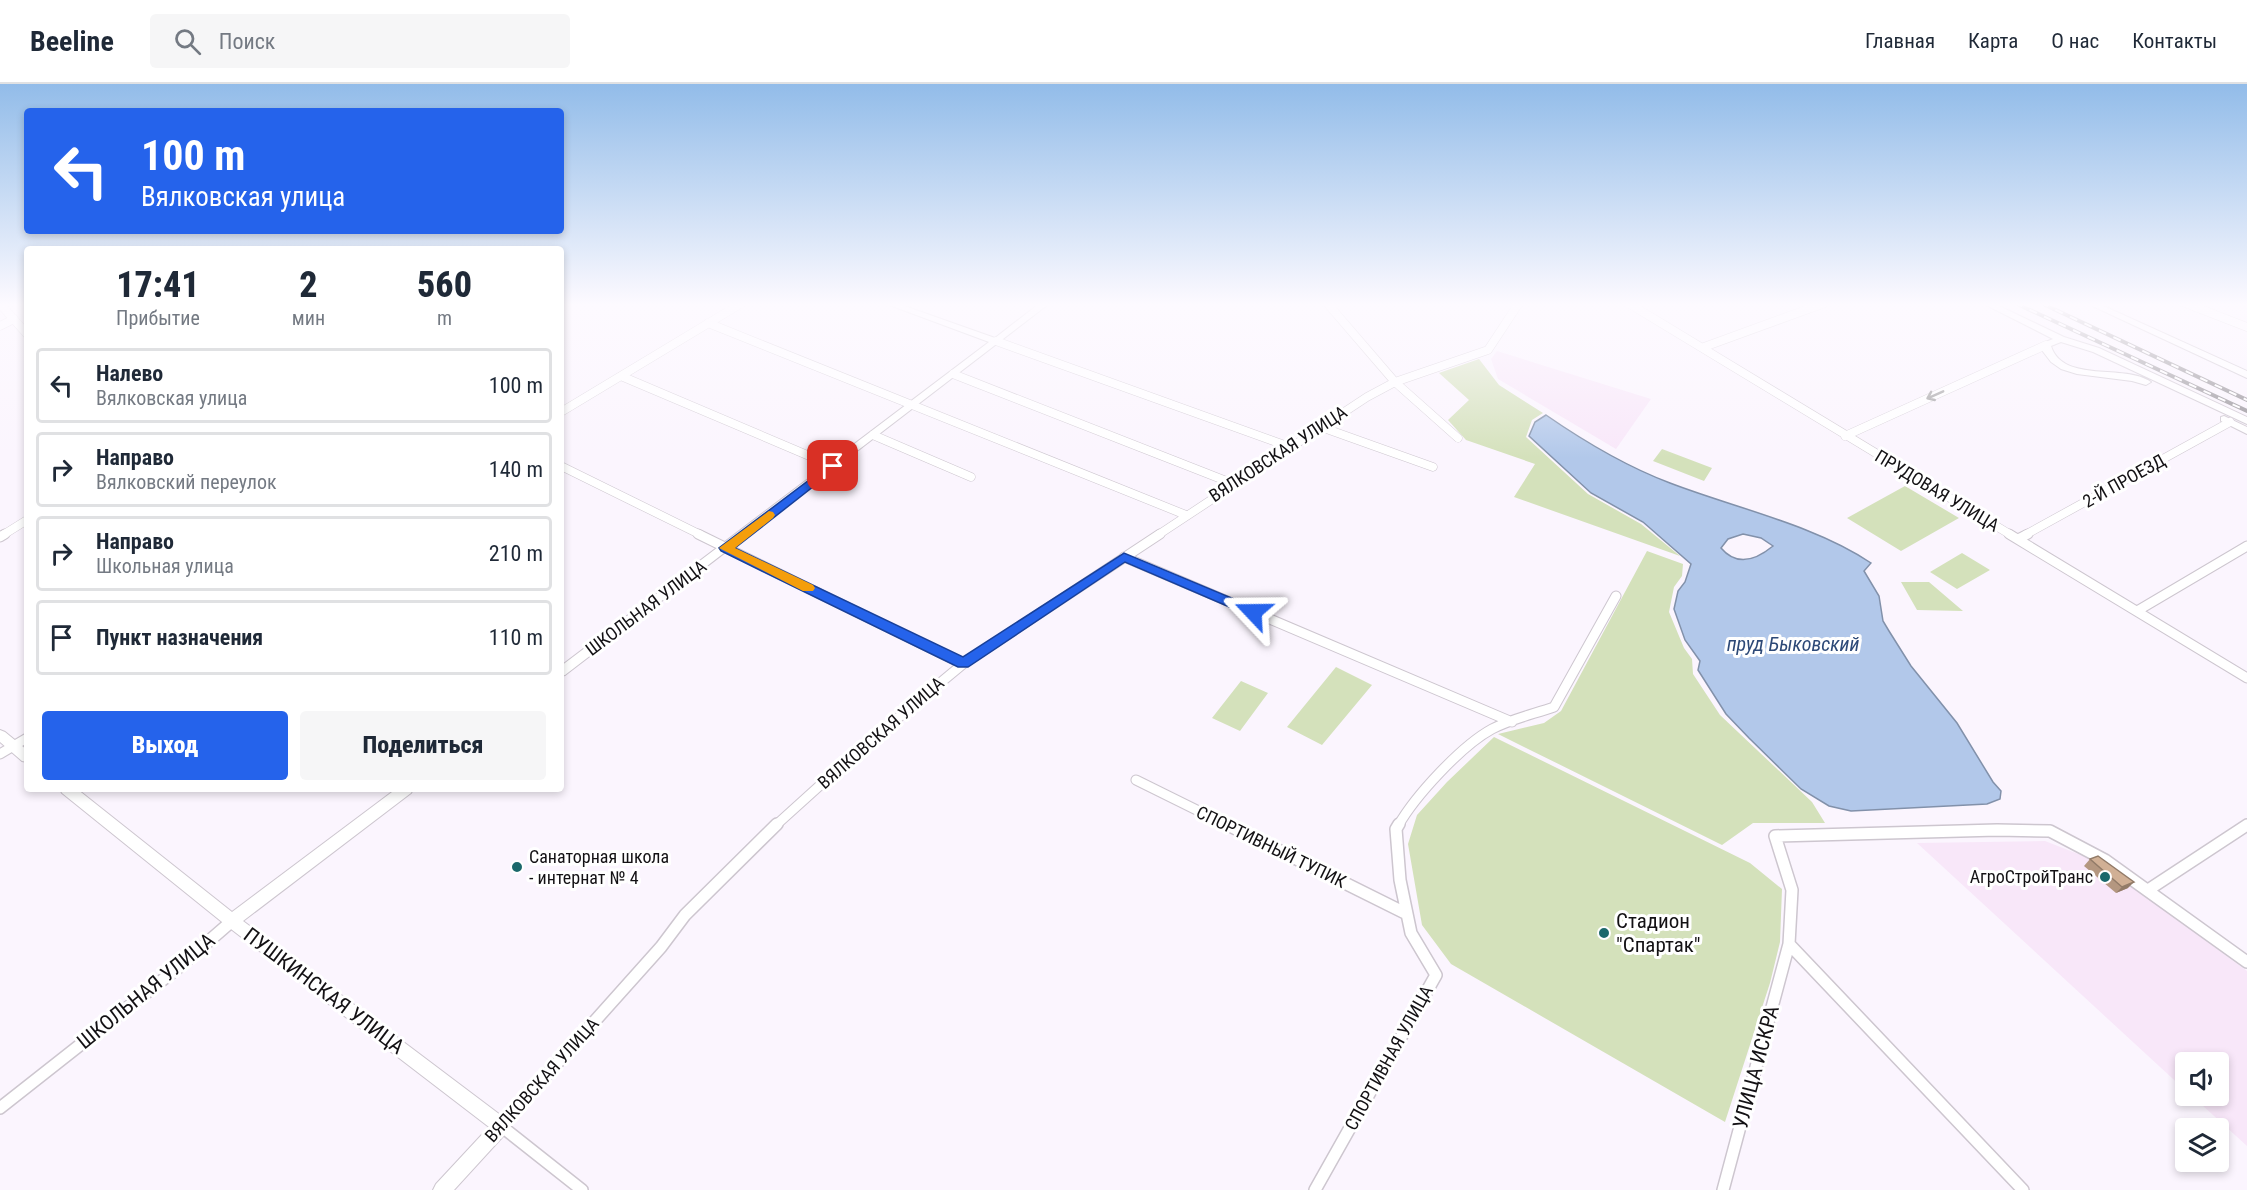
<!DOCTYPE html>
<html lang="ru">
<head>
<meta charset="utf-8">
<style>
  body { margin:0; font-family:"Roboto Condensed",sans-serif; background:#f6f6f7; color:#1f2937; height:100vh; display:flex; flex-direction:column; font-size:22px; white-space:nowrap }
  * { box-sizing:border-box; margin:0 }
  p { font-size:20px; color:#747a83 }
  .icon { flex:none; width:33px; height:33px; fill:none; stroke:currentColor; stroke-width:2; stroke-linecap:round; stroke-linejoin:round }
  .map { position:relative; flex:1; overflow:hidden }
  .sheet { position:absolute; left:24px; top:162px; width:540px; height:546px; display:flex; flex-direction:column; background:#fff; border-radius:6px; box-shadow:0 3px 9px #0003 }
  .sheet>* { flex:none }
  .guide { position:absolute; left:24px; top:24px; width:540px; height:126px; border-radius:6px; box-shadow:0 3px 9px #0003; background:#2563eb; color:#fff; overflow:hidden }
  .tools { position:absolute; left:2175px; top:968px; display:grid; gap:12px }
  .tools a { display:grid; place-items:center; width:54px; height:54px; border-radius:6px; background:#fff; box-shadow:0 3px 9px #0003; font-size:30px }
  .pin { position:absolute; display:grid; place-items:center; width:51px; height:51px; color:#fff; margin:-26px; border-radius:12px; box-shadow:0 3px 9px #0006 }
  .me { position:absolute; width:66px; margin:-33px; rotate:293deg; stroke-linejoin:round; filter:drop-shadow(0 0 4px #0008) }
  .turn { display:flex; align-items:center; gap:21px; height:126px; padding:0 18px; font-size:27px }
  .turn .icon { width:78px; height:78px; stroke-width:2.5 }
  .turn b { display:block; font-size:42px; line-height:51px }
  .eta { display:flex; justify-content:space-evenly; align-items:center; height:102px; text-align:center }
  .eta b { font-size:36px; font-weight:800; line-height:42px }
  .button { display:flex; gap:12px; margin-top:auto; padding:12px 18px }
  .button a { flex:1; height:69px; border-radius:6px; background:#2563eb; color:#fff; font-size:24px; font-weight:800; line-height:69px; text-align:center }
  .button a+a { background:#f6f6f7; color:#1f2937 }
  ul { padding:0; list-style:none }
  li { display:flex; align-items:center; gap:18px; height:75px; margin:0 12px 9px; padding:0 6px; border:3px solid #e0e1e3; border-radius:6px }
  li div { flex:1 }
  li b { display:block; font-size:22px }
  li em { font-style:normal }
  header { display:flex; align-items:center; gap:36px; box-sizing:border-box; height:84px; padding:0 30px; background:#fff; border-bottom:2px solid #e0e1e3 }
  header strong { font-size:28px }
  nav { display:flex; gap:33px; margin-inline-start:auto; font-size:21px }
  .search { width:420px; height:54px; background:#f6f6f7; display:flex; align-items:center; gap:15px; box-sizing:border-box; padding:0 21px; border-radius:6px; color:#747a83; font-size:22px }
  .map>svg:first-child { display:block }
  .industrial { fill:#f8e7f9 }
  .green { fill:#d4e1bb }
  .water { fill:#b2c8ea; stroke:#8291aa; stroke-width:1.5; fill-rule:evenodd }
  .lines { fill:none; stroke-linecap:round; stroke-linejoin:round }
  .street-far2-casing { stroke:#cdc6cf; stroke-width:9 }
  .street-far1-casing { stroke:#cdc6cf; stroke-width:11 }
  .street-casing { stroke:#cdc6cf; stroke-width:14 }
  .secondary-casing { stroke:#cdc6cf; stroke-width:2 }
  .street-far2 { stroke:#fff; stroke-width:8 }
  .street-far1 { stroke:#fff; stroke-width:9 }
  .street { stroke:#fff; stroke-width:11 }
  .secondary { fill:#fff; fill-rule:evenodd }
  .rail-casing { stroke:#928e94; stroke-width:4 }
  .rail { stroke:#fff; stroke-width:2; stroke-dasharray:8; stroke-linecap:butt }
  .wall { fill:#b49780 }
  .shaded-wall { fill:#927b68 }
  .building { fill:#d1b095; stroke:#927b68; stroke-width:1.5 }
  .oneway { stroke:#a1a0a1 }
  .route { fill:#2563eb; stroke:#184099; stroke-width:1.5 }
  .slow { fill:#f59e0b }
  .poi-dot { fill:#1b686b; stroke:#fff; stroke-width:2 }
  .labels { text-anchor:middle; stroke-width:6; stroke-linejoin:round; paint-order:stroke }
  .street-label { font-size:18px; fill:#131114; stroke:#fff }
  .poi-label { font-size:18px; fill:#131114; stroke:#fff; text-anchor:start }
  .water-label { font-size:20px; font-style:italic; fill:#2d4977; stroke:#fff }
  .near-poi-label { font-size:21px; fill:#131114; stroke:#fff; text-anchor:start }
  .near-street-label { font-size:21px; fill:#131114; stroke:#fff }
</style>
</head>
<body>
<header>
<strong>Beeline</strong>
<div class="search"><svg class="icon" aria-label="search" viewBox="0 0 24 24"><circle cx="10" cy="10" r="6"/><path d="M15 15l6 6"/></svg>Поиск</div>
<nav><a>Главная</a><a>Карта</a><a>О нас</a><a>Контакты</a></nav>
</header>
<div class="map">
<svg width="2247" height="1106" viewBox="0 0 2247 1106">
  <rect width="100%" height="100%" fill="#fbf5fe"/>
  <path class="industrial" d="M1497 267 1651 315 1616 365 1498 295 1491 275Z
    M2045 757 2086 773 2115 790 2247 887V1062L2191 1011H2218V978H2186L2185 1006 1917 759Z"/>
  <path class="green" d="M1479 275 1499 301 1543 329 1532 336 1526 353 1588 410 1641 440 1680 472 1514 413 1535 380 1466 356 1448 336 1469 316 1439 289Z
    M1662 365 1712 384 1704 397 1653 377Z
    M1905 402 1959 434 1901 467 1847 434Z
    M1647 467 1683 480 1682 492 1674 503 1669 528 1684 564 1692 575 1693 590 1720 631 1812 718 1825 739H1753L1722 761 1498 650 1544 639 1561 627Z
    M1962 469 1990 486 1957 505 1930 488Z
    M1901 498H1929L1963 527 1917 526Z
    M1336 583 1372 601 1322 661 1287 643Z
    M1241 597 1268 609 1240 647 1212 634Z
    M1494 653 1750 779 1782 805 1780 858 1770 899 1725 1038 1451 880 1422 841 1408 760 1417 731 1447 698Z"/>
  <path class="water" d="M1546 331C1585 358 1625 382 1670 399 1735 424 1815 441 1871 479L1864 487 1879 512 1883 537 1889 547 1911 582 1957 639 1993 698 2001 707 2000 715 1987 720 1851 727 1829 722 1801 705 1749 654 1726 630 1698 586 1700 577 1685 556 1674 525 1678 507 1685 498 1691 480 1643 438 1591 409 1529 352 1535 338ZM1743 450 1761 454 1773 462C1756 476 1737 483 1721 464L1728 455Z"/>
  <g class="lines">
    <g class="street-far2-casing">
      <path id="street-far2" d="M1327 219 1395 298 1458 354
        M1628 219 2011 451
        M2185 219 2247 243
        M0 220 27 250
        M708 239 1186 431
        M0 242 14 235
        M996 257 1290 363
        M1704 263 1825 219
        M953 290 1234 400
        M621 292 833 382
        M561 328 742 219
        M1321 343 1433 383
        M873 351 971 393
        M1845 352 2046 261
        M561 382 701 451
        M3 451 27 436
        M1158 451 1367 313 1395 298 1488 266 1519 219
        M2025 451 2230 338"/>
    </g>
    <g class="street-far1-casing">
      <path id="street-far1" d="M698 450 963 580
        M2009 450 2247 594
        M0 453 5 450
        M2018 455 2028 450
        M1124 473 1512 638
        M2137 527 2247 462
        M0 670 27 654
        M1136 696 1229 742
        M775 742 858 667 963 580 1160 450
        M1398 742C1415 712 1461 662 1492 645 1511 635 1534 630 1554 623L1616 512"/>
    </g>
    <g class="street-casing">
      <path id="street" d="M1226 740 1407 830
        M2148 806 2247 741
        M1789 860 2023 1106
        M0 1024 179 883 232 837
        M582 1106 501 1042 661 863 685 831 777 740
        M1315 1106 1436 891 1411 849 1400 796 1396 745 1399 740
        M1723 1106 1789 860 1792 806 1775 752 1997 746 2050 747 2105 776 2247 878"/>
    </g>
    <g class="secondary-casing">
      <path id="secondary" d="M884 219H896L995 254 1040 219H1050L565 591 561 592V582L989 258Z
        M1982 219H1993L2064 253 2099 264 2247 333V340L2093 268 2061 258 2051 262C2063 300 2125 279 2151 298L2146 301 2132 297 2077 290 2061 285 2051 278 2041 265 2043 259 2053 255Z
        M2086 219H2097L2247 287V294Z
        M2224 332 2247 343V350L2221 337V333Z
        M0 646 5 648 27 666V678L22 677 0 658Z
        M60 705H77L232 828 396 705H413L411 709 243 837 507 1036 509 1042 507 1048 454 1106H433L436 1100 489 1043 227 842 62 709Z"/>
    </g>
    <use href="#street-far2" class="street-far2"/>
    <use href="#street-far1" class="street-far1"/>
    <use href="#street" class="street"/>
    <use href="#secondary" class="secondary"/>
    <g class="rail-casing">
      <path id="rail" d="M2015 219 2247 327
        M2041 219 2247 316"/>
    </g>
    <use href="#rail" class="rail"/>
  </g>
  <path class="wall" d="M2090 775 2128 804 2116 809 2084 782Z"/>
  <path class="shaded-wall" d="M2134 798 2128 804 2116 809 2122 803Z"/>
  <path class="building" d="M2098 772 2134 798 2122 803 2090 775Z"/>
  <defs><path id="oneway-shaft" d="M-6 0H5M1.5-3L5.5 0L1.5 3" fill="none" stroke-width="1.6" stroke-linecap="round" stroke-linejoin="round" transform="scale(1.5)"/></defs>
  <use class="oneway" href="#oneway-shaft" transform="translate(1935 311) rotate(156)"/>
  <linearGradient id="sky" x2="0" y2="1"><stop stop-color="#92bce9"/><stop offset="0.59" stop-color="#fdfaff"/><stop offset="1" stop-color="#fdfaff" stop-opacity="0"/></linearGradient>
  <rect width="2247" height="374" fill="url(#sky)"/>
  <path class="route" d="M833 378 839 382 837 384 735 464 963 573 1124 469 1258 525 1260 528 1253 533 1248 531 1125 478 968 583H958L721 467 719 464Z"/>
  <path class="slow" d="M769 427 773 428 775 431 773 434 735 464 813 501 815 504 813 507H803L719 464Z"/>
  <g class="poi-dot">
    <circle cx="517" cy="783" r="6"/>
    <circle cx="2105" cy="793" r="6"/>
    <circle cx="1604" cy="849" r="6"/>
  </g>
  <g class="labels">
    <g class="street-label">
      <text transform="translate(1278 370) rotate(-33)" y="6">ВЯЛКОВСКАЯ УЛИЦА</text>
      <text transform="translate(2124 397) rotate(-29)" y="6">2-Й ПРОЕЗД</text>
      <text transform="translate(1937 407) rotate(31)" y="6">ПРУДОВАЯ УЛИЦА</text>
      <text transform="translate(646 524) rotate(-37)" y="6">ШКОЛЬНАЯ УЛИЦА</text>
      <text transform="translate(881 649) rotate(-41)" y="6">ВЯЛКОВСКАЯ УЛИЦА</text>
      <text transform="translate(1271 763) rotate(26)" y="6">СПОРТИВНЫЙ ТУПИК</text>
      <text transform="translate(1389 974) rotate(-61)" y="6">СПОРТИВНАЯ УЛИЦА</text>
      <text transform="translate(542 996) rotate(-48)" y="6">ВЯЛКОВСКАЯ УЛИЦА</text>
    </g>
    <g class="poi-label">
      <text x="529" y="779">Санаторная школа<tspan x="529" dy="21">- интернат № 4</tspan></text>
      <text x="2093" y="799" text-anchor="end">АгроСтройТранс</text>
    </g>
    <g class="water-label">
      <text x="1793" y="567">пруд Быковский</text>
    </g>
    <g class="near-poi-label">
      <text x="1616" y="844">Стадион<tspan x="1616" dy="24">"Спартак"</tspan></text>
    </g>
    <g class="near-street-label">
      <text transform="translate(146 907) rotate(-39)" y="7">ШКОЛЬНАЯ УЛИЦА</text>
      <text transform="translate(324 907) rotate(37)" y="7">ПУШКИНСКАЯ УЛИЦА</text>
      <text transform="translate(1756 983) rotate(-75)" y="7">УЛИЦА ИСКРА</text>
    </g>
  </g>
</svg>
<div class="tools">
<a><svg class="icon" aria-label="sound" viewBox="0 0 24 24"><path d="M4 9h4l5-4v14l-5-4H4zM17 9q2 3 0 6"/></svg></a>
<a><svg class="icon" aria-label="layers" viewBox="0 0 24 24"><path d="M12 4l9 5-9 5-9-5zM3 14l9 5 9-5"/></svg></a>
</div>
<div class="pin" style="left:833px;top:382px;background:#d93025"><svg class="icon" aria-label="arrive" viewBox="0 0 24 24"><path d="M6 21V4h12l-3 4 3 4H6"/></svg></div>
<svg class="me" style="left:1253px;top:528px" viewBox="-20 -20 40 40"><path d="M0-17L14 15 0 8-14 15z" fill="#2563eb" stroke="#fff" stroke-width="4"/></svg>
<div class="guide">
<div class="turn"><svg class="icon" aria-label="left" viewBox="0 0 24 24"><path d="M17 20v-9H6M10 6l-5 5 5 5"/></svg><div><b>100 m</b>Вялковская улица</div></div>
</div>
<section class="sheet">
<div class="eta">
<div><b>17:41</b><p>Прибытие</p></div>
<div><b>2</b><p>мин</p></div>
<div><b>560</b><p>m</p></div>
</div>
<ul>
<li><svg class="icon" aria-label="left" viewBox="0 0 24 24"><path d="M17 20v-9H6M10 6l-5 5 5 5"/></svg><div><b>Налево</b><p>Вялковская улица</p></div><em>100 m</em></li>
<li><svg class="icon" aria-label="right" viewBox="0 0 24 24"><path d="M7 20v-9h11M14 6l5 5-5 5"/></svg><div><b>Направо</b><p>Вялковский переулок</p></div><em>140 m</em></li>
<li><svg class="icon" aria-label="right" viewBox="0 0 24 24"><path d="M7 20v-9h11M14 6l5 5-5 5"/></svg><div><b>Направо</b><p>Школьная улица</p></div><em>210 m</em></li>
<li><svg class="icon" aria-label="arrive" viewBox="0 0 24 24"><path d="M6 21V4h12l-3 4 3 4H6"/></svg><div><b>Пункт назначения</b></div><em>110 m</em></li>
</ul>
<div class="button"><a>Выход</a><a>Поделиться</a></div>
</section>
</div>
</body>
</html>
